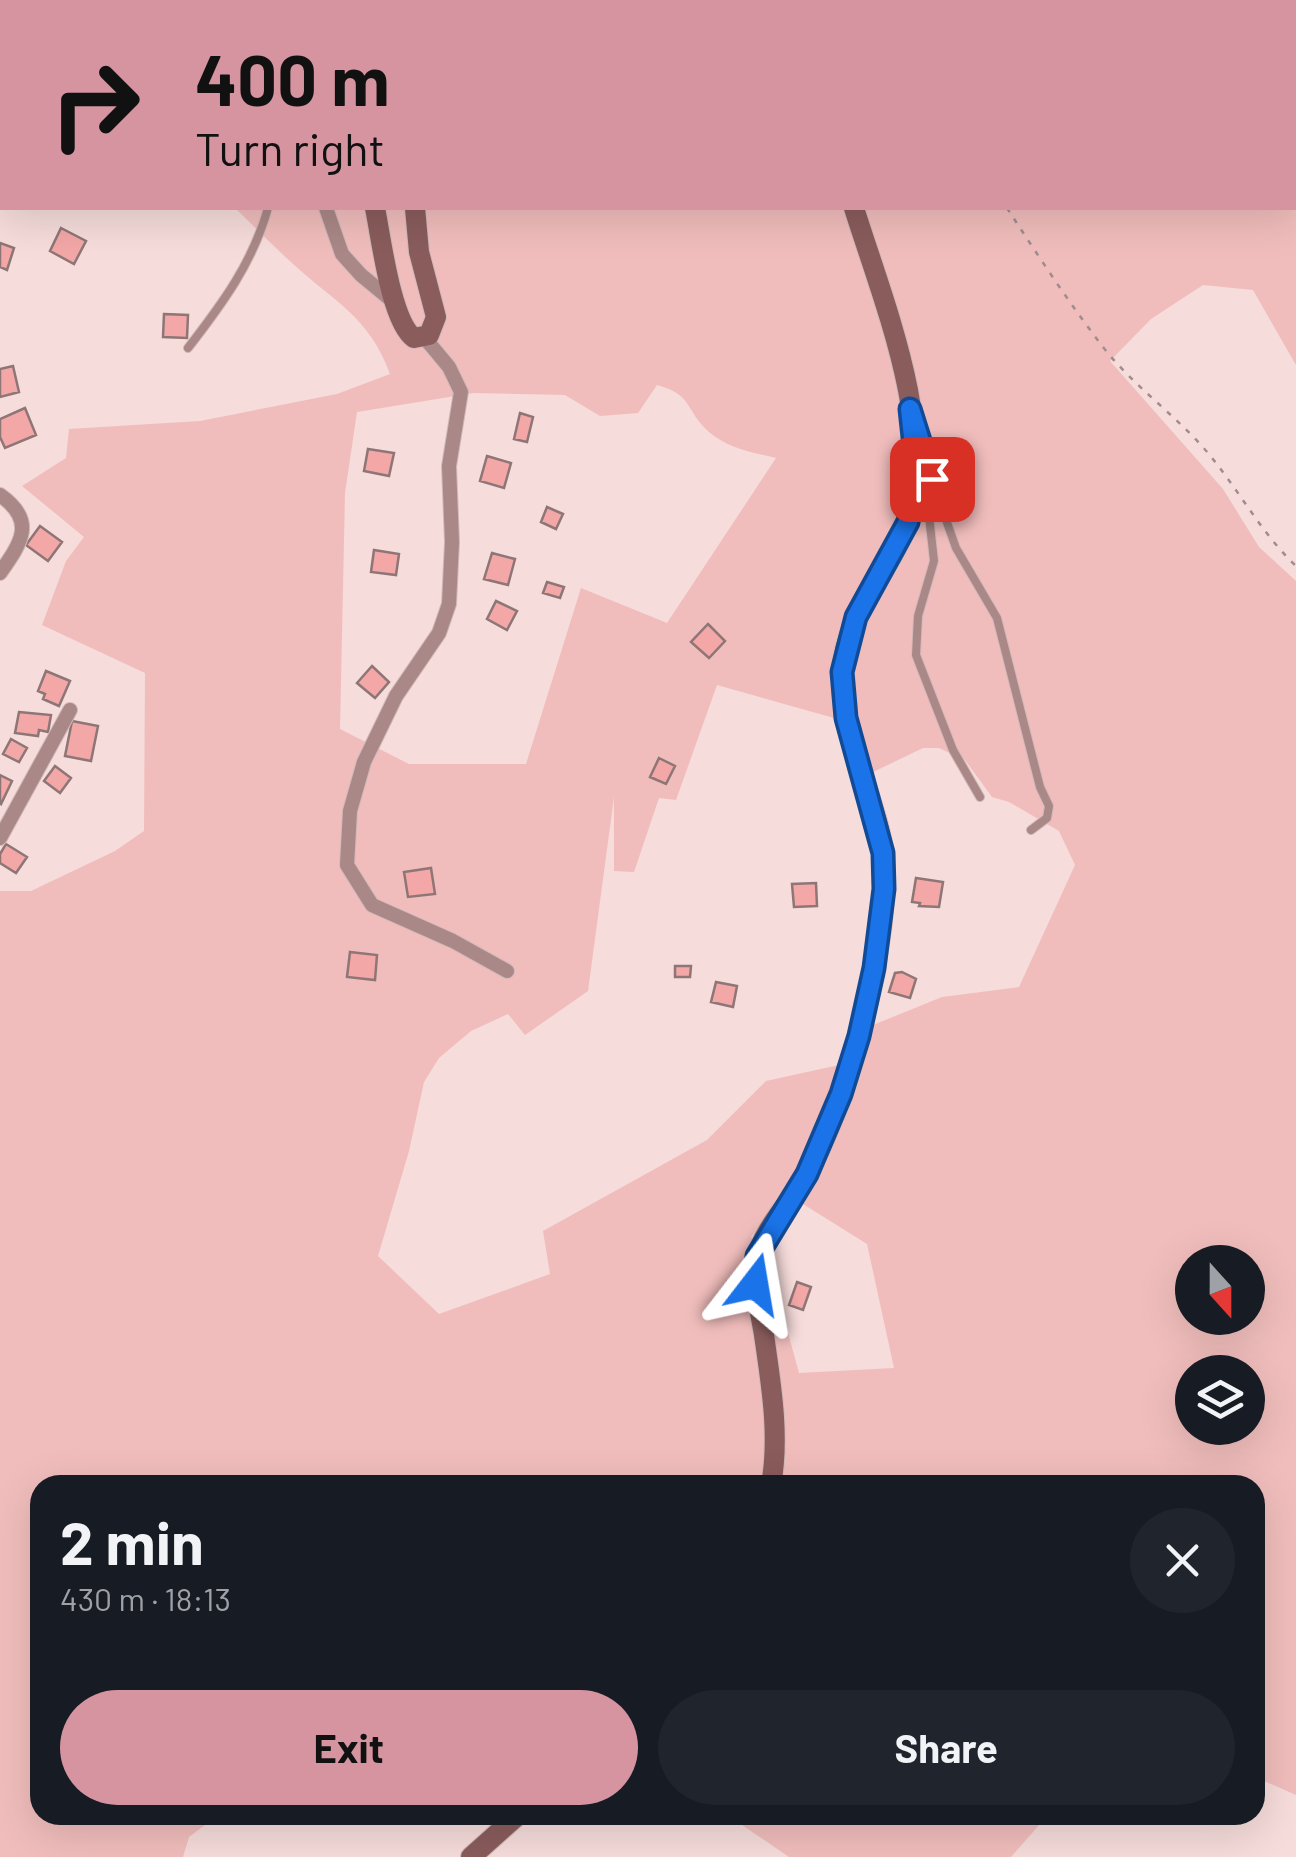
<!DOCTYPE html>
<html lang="en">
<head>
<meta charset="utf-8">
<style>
  body { margin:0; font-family:Barlow,sans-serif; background:#20242c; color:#f1f3f6; height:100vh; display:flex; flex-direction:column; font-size:38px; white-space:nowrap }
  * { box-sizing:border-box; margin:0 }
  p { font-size:32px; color:#9ea1a6 }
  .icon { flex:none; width:55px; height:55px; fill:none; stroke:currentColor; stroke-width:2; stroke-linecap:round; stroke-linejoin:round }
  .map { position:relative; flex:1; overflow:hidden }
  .drawer { position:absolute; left:30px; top:1475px; width:1235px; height:350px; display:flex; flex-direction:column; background:#171b24; border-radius:30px; box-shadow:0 10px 40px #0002 }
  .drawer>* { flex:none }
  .banner { position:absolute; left:0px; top:0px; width:1298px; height:210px; box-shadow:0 10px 40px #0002; background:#d5949f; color:#111; overflow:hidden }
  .needle { width:65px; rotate:159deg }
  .tools { position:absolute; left:1175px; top:1245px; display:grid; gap:20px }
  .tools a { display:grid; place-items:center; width:90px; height:90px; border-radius:50%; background:#171b24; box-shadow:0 10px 40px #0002; font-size:50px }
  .pin { position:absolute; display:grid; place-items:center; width:85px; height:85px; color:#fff; margin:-42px; border-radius:20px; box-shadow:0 5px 15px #0006 }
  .me { position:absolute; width:110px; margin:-55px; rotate:14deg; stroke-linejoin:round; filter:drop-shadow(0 0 8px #0008) }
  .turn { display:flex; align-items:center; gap:35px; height:210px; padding:0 30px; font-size:45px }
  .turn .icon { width:130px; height:130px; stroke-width:2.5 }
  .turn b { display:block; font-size:70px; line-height:85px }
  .round { display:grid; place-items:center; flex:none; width:105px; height:105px; border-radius:52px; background:#20242c }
  .headline { display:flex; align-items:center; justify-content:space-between; height:170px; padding:0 30px }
  h1 { font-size:60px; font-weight:700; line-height:75px }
  .cta { display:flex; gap:20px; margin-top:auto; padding:20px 30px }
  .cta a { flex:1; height:115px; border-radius:60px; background:#d5949f; color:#111; font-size:40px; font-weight:700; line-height:115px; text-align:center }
  .cta a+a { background:#20242c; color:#f1f3f6 }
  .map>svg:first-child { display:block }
  .green { fill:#f0bdbc; fill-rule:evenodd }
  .building { fill:#f3a7a7; stroke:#8e7676; stroke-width:2.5 }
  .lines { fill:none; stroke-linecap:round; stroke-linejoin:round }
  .service-casing { stroke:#d1b9b9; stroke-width:10 }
  .minor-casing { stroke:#d1b9b9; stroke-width:16 }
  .secondary-casing { stroke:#d1b9b9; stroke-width:22 }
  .path { stroke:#a08c8c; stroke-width:2.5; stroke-dasharray:5 8; stroke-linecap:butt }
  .service { stroke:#a98887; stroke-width:8 }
  .minor { stroke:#a98887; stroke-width:14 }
  .secondary { stroke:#8a5c5c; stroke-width:20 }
  .route-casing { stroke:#114b97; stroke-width:25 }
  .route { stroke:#1a73e8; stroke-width:18 }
</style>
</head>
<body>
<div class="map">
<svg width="1296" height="1857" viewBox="0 0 1296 1857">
  <rect width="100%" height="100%" fill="#f6dcdb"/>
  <path class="green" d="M162 0H1296V365L1253 290 1203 285 1151 319 1110 361 1223 489 1259 547 1296 581V1795L1255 1777V1485H40V1815H208L209 1822 189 1837 183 1857H0V891H31L115 851 144 831 145 673 42 625 66 561 84 537 22 486 66 458 69 429 200 421 337 394 390 374C369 316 334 302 292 263 272 245 254 226 235 208H1295V2H161ZM657 385C694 395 685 411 709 432 727 448 754 453 776 458L667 623 581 588 526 764H409L340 729 345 493 357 412 474 393 565 395 600 416 638 413ZM832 680 851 686 869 774 923 748H939L965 760 992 797 1009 802 1059 831 1075 865 1019 987 942 997 873 1025 819 1177 803 1204 867 1244 894 1368 799 1373 769 1263 751 1237 802 1162 839 1065 766 1081 707 1140 543 1231 550 1274 439 1314 378 1256 409 1151 424 1082 439 1058 471 1031 508 1014 525 1035 588 991 614 797V871L634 872 659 798 676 800 717 685 834 718ZM1192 1262H1248V1318H1192ZM1192 1372H1248V1428H1192Z
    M713 1815H1048L1011 1857H789L742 1825Z"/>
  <path class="building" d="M61 228 86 241 74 264 50 251Z
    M0 243 14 248 7 270 0 267Z
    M164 314 188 315 187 338 163 337Z
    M13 366 19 392 0 397V369Z
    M25 408 36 435 5 448 0 437V419Z
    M520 413 533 417 527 442 514 439Z
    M368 449 394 453 389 476 364 471Z
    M487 456 511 463 504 488 480 481Z
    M547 507 563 514 556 529 541 522Z
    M40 526 62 542 48 561 26 545Z
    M374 550 399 554 396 575 371 572Z
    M492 553 515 559 508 585 484 579Z
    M547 582 564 587 560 598 543 593Z
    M496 601 517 611 507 630 487 619Z
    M708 624 725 641 709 658 691 642Z
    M372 666 389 682 375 698 357 683Z
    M46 671 70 681 59 706 43 699 45 694 38 691Z
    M19 712 51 715 48 732 39 730 38 736 15 733Z
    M72 721 98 726 91 761 65 756Z
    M11 739 27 748 19 762 3 754Z
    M659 758 675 766 666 784 650 777Z
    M55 766 71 778 60 793 44 781Z
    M0 775 12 781 1 804 0 803Z
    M6 844 27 857 16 873 0 863V854Z
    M431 868 435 894 408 897 404 872Z
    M916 878 943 882 939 907 919 906 920 903 912 902Z
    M816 883 817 906 794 907 792 884Z
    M350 952 377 955 375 980 347 977Z
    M675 966H691L690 977H675Z
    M902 972 916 979 910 998 889 992 895 973Z
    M716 982 737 986 733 1007 711 1002Z
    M797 1282 811 1287 803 1310 789 1305Z"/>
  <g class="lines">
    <g class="service-casing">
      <path id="service" d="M188 348C223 303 253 262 268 208
        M922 452 956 548 997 618 1040 787 1049 806 1047 818 1031 830
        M932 484 928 507 934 561 918 616 916 655 953 750 980 797"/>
    </g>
    <g class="minor-casing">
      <path id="minor" d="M67 0 68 2
        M267 0 269 2
        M326 208 342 254 361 275 395 303
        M424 337 449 367 461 392 449 466 452 542 449 604 439 633 396 696 364 762 350 811 347 865 372 905 453 941 507 971
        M0 495C37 521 21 543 0 573
        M0 838 70 710"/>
    </g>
    <g class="secondary-casing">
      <path id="secondary" d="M349 0V2
        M807 0V2
        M430 2 431 0
        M375 208C381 237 391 322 414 338L429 335 436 317 419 252 415 208
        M771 1485C780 1436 771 1384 764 1335 760 1310 753 1286 757 1260 761 1230 791 1202 806 1176 830 1134 847 1082 859 1035 875 976 893 894 880 834 868 780 839 730 842 673 844 612 890 575 907 523 937 429 882 298 854 208
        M471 1857 518 1815"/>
    </g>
    <path class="path" d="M938 0 939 2
      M1007 208C1037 254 1069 303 1103 347 1132 384 1170 411 1201 445 1236 484 1259 531 1296 566"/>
    <use href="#service" class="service"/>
    <use href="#minor" class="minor"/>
    <use href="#secondary" class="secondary"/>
  </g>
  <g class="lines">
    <g class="route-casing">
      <path id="route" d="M755 1284 757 1256 807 1174 841 1094 859 1036 874 968 884 889 883 853 846 718 842 672 856 617 908 522 917 474 910 409 932 479"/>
    </g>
    <use href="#route" class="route"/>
  </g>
</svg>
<div class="tools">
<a><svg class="needle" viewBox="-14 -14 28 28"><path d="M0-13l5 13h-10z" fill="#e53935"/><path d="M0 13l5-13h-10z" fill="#9ea1a6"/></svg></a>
<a><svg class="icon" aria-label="layers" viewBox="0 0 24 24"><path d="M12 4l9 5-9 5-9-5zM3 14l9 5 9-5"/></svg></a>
</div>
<div class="pin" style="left:932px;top:479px;background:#d93025"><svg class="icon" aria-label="arrive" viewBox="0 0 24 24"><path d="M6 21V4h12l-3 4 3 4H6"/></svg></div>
<svg class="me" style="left:755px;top:1284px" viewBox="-20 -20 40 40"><path d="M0-17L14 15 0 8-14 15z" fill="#1a73e8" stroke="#fff" stroke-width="4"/></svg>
<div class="banner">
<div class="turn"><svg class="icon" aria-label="right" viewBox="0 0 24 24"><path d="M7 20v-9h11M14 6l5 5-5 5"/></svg><div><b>400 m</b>Turn right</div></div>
</div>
<section class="drawer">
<div class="headline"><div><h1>2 min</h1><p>430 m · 18:13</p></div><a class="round"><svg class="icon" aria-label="close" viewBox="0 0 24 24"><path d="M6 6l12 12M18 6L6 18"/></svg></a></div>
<div class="cta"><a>Exit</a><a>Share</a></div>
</section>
</div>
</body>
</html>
